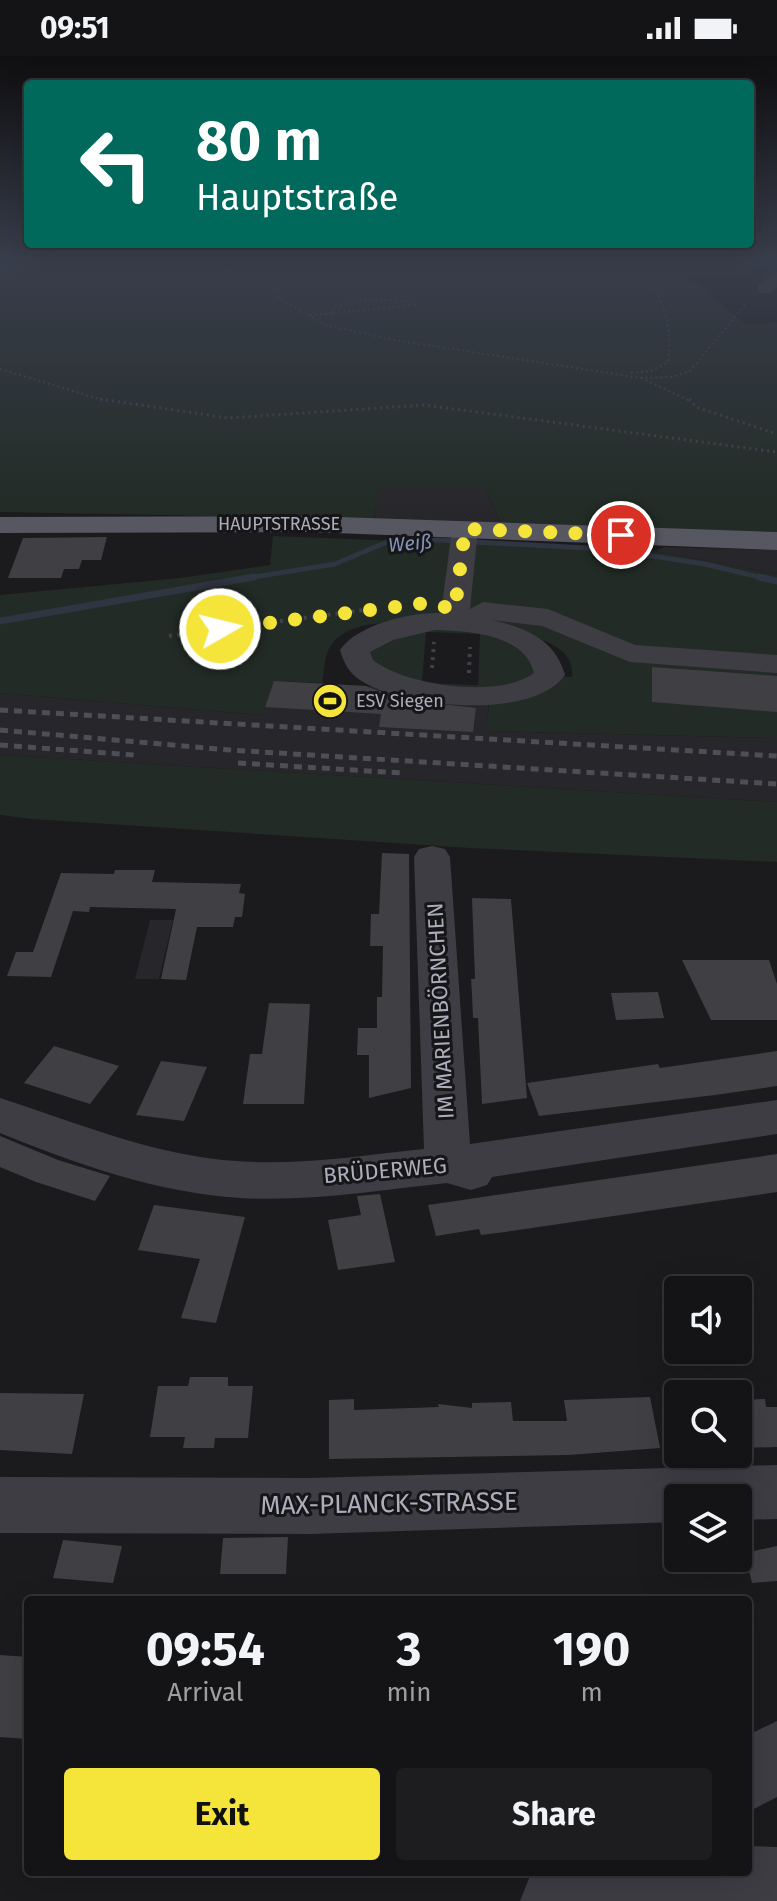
<!DOCTYPE html>
<html lang="en">
<head>
<meta charset="utf-8">
<style>
  body { margin:0; font-family:"Fira Sans",sans-serif; background:#1d1d1f; color:#f1f3f6; height:100vh; display:flex; flex-direction:column; font-size:30px; white-space:nowrap }
  * { box-sizing:border-box; margin:0 }
  p { font-size:26px; color:#9d9ea1 }
  .icon { flex:none; width:44px; height:44px; fill:none; stroke:currentColor; stroke-width:2; stroke-linecap:round; stroke-linejoin:round }
  .map { position:relative; flex:1; overflow:hidden }
  .panel { position:absolute; left:24px; top:1540px; width:728px; height:280px; display:flex; flex-direction:column; background:#141416; border-radius:8px; box-shadow:0 8px 32px #0002,0 0 0 2px #333335 }
  .panel>* { flex:none }
  .top-card { position:absolute; left:24px; top:24px; width:730px; height:168px; border-radius:8px; box-shadow:0 8px 32px #0002,0 0 0 2px #333335; background:#00695c; color:#fff; overflow:hidden }
  .buttons { position:absolute; left:664px; top:1220px; display:grid; gap:16px }
  .buttons a { display:grid; place-items:center; width:88px; height:88px; border-radius:8px; background:#141416; box-shadow:0 8px 32px #0002,0 0 0 2px #333335; font-size:40px }
  .pin { position:absolute; display:grid; place-items:center; width:68px; height:68px; color:#fff; margin:-34px; border:4px solid #fff; border-radius:50%; box-shadow:0 2px 8px #0007 }
  .me { position:absolute; width:88px; margin:-44px; rotate:82deg; stroke-linejoin:round; filter:drop-shadow(0 0 6px #0008) }
  .turn { display:flex; align-items:center; gap:28px; height:168px; padding:0 40px; font-size:36px }
  .turn .icon { width:104px; height:104px; stroke-width:2.5 }
  .turn b { display:block; font-size:56px; line-height:68px }
  .eta { display:flex; justify-content:space-evenly; align-items:center; height:136px; text-align:center }
  .eta b { font-size:48px; font-weight:700; line-height:56px }
  .cta { display:flex; gap:16px; margin-top:auto; padding:16px 40px }
  .cta a { flex:1; height:92px; border-radius:8px; background:#f5e439; color:#111; font-size:32px; font-weight:700; line-height:92px; text-align:center }
  .cta a+a { background:#1d1d1f; color:#f1f3f6 }
  .status { display:flex; justify-content:space-between; align-items:center; height:56px; padding:0 40px; background:#141416; direction:ltr }
  .status svg { height:22px; fill:currentColor }
  .map>svg:first-child { display:block }
  .built { fill:#27262a }
  .green { fill:#222b25; fill-rule:evenodd }
  .lines { fill:none; stroke-linecap:round; stroke-linejoin:round }
  .stream-far1 { stroke:#2f3541; stroke-width:5 }
  .stream { stroke:#2f3541; stroke-width:7 }
  .building { fill:#403f44 }
  .path-far2 { stroke:#414149; stroke-width:2; stroke-dasharray:2 3; stroke-linecap:butt }
  .path-far1 { stroke:#414149; stroke-width:3; stroke-dasharray:2 4; stroke-linecap:butt }
  .path { stroke:#414149; stroke-width:4; stroke-dasharray:3 5; stroke-linecap:butt }
  .minor { fill:#3e3d44; fill-rule:evenodd }
  .major { fill:#575761; fill-rule:evenodd }
  .rail { stroke:#4e4e57; stroke-width:5; stroke-dasharray:8 6; stroke-linecap:butt }
  .route { stroke:#f5e439; stroke-width:14; stroke-dasharray:0 25.2 }
  .labels { text-anchor:middle; stroke-width:6; stroke-linejoin:round; paint-order:stroke }
  .far-street-label { font-size:18px; fill:#adaebc; stroke:#161518 }
  .far-poi-label { font-size:18px; fill:#adaebc; stroke:#161518; text-anchor:start }
  .far-water-label { font-size:20px; font-style:italic; fill:#8493b7; stroke:#161518 }
  .street-label { font-size:22px; fill:#adaebc; stroke:#161518 }
  .near-street-label { font-size:26px; fill:#adaebc; stroke:#161518 }
</style>
</head>
<body>
<div class="status"><b>09:51</b><svg viewBox="0 0 49 12"><path d="M0 12V9h3v3zM5 12V6h3v6zM10 12V3h3v9zM15 12V0h3v12zM26 1h20v11H26zM47 4h2v5h-2z"/></svg></div>
<div class="map">
<svg width="777" height="1845" viewBox="0 0 777 1845">
  <rect width="100%" height="100%" fill="#1b1a1d"/>
  <path class="built" d="M379 431H485L501 468 374 463Z
    M664 491 777 494V518L654 495Z
    M274 625 489 636 487 675 777 682V746L0 699V637L262 659Z
    M150 864H173L159 923H135Z"/>
  <path class="green" d="M0 203H762L773 213 688 220 745 268 777 267V476L501 468 485 431H380L374 463 0 456Z
    M273 480 654 495 777 518V682L486 675 490 639 431 635 354 602 402 570C379 564 339 569 328 595 324 604 324 617 322 627L274 625 262 659 0 637V539L180 522 270 509ZM426 576 480 578 478 629 422 627ZM538 582C557 590 574 598 572 621L550 619Z
    M0 699 777 746V806L469 792 32 763 0 759Z"/>
  <g class="lines">
    <path class="stream-far1" d="M241 523 335 508 387 486 438 484 605 493 705 508 767 523"/>
    <path class="stream" d="M759 521 777 525
      M0 565 254 521"/>
  </g>
  <path class="building" d="M107 481 101 504H82L79 513H64L61 522H8L23 482Z
    M652 611 777 620V656L652 646Z
    M274 625 365 630 405 644 476 652 473 676 379 671 381 658 265 651Z
    M382 797 409 798 411 1032 369 1042V999H357L358 972H377V941H382L383 890H370L371 858H379Z
    M115 814H155L152 826 241 828 239 837 245 838 242 861H235L233 871H197L186 924 161 923 176 853 90 851 89 856 73 855 51 921 7 920 16 896H33L61 817 114 818Z
    M472 842 511 843 527 1042 482 1048 478 962H473L472 938 471 923H475Z
    M682 904H769L777 928V964H711Z
    M658 936 664 962 616 964 611 937Z
    M269 947 310 948 304 1048H243L250 998H262Z
    M54 990 119 1010 90 1048 24 1027Z
    M777 995V1030L715 1039 539 1060 527 1027 658 1008 660 1012Z
    M161 1005 207 1011 184 1065 136 1059Z
    M0 1080 58 1104 110 1120 95 1145 36 1126 0 1111Z
    M777 1098V1136L505 1176 481 1179 479 1173 436 1180 428 1149Z
    M380 1138 395 1206 338 1214 328 1164 361 1159 357 1140Z
    M154 1149 245 1161 216 1267 181 1262 200 1203 138 1194Z
    M190 1321H228V1330H253L248 1382H215L214 1392H183L185 1381H150L158 1330H188Z
    M0 1337 84 1338 72 1398 0 1394Z
    M650 1341 660 1392 569 1399 329 1403V1344L354 1343V1354L439 1351 438 1348 472 1352V1347L511 1346 513 1365H567L564 1344Z
    M765 1343 766 1351H777V1391L738 1392V1344Z
    M288 1481 286 1518H220L223 1482Z
    M63 1484 122 1490 113 1527 53 1522Z
    M777 1490V1525L752 1527 745 1497Z
    M0 1599 28 1601V1683L0 1681Z"/>
  <g class="lines">
    <path class="path-far2" d="M175 203 269 225
      M266 203 269 225 281 244 326 269 394 284 641 322 672 321 690 315 747 246
      M365 244H399L417 249 332 257 334 251Z
      M310 259 332 257
      M0 313 106 345
      M631 317 651 315 668 306C675 267 658 236 639 203
      M641 322 690 345"/>
    <path class="path-far1" d="M100 343 228 362 424 349 777 396
      M689 343 696 351 777 378"/>
    <path class="path" d="M169 580 371 553
      M432 612 434 586
      M469 617 470 591"/>
    <path class="minor" d="M777 216V231L770 237H758V229Z
      M465 465 478 473 470 553 483 546 548 553 635 589 777 599V617L630 606 542 570 492 564C526 572 555 583 565 619 533 665 402 652 360 624 348 616 344 607 340 594 358 568 411 556 441 557L452 473ZM435 574C468 575 525 578 534 617 499 643 406 630 373 604L370 596 393 584Z
      M432 790 445 793 450 801 470 1088 777 1044V1078L492 1121 487 1129 471 1134 447 1127C379 1134 309 1146 240 1142 158 1137 76 1108 0 1077V1042C75 1066 145 1096 223 1104 290 1111 358 1100 424 1093L414 801 419 793Z
      M777 1409V1463L738 1464V1442H678V1466L310 1478 0 1477V1421L310 1422Z
      M777 1665V1741L748 1756V1679Z
      M748 1790 777 1791V1845H520L530 1820 541 1816H748Z"/>
    <path class="major" d="M309 460 777 476V494L309 476 0 477V461Z"/>
    <path class="rail" d="M0 654 777 700
      M0 674 230 694 777 728
      M0 689 134 699
      M238 707 402 717"/>
  </g>
  <linearGradient id="sky" x2="0" y2="1"><stop stop-color="#0f0e10"/><stop offset="0.44" stop-color="#393e4c"/><stop offset="1" stop-color="#393e4c" stop-opacity="0"/></linearGradient>
  <rect width="777" height="461" fill="url(#sky)"/>
  <g class="lines">
    <path class="route" d="M220 573 426 547 455 553 465 473 621 479"/>
  </g>
  <defs>
    <g id="stadium-disc" transform="scale(1.8)"><circle r="9.5" fill="#f5e439" stroke="#161518"/><path d="M0-5a6.5 5 0 1 0 0 10a6.5 5 0 1 0 0-10ZM-3.5-1.8h7v3.6h-7Z" fill="#111"/></g>
  </defs>
  <g fill-rule="evenodd">
    <use href="#stadium-disc" x="330" y="645"/>
  </g>
  <g class="labels">
    <g class="far-street-label">
      <text x="279" y="474">HAUPTSTRASSE</text>
    </g>
    <g class="far-poi-label">
      <text x="356" y="651">ESV Siegen</text>
    </g>
    <g class="far-water-label">
      <text transform="translate(410 487) rotate(-5)" y="7">Weiß</text>
    </g>
    <g class="street-label">
      <text transform="translate(440 955) rotate(-93)" y="8">IM MARIENBÖRNCHEN</text>
      <text transform="translate(385 1114) rotate(-5)" y="8">BRÜDERWEG</text>
    </g>
    <g class="near-street-label">
      <text transform="translate(389 1447) rotate(-1)" y="9">MAX-PLANCK-STRASSE</text>
    </g>
  </g>
</svg>
<div class="buttons">
<a><svg class="icon" aria-label="sound" viewBox="0 0 24 24"><path d="M4 9h4l5-4v14l-5-4H4zM17 9q2 3 0 6"/></svg></a>
<a><svg class="icon" aria-label="search" viewBox="0 0 24 24"><circle cx="10" cy="10" r="6"/><path d="M15 15l6 6"/></svg></a>
<a><svg class="icon" aria-label="layers" viewBox="0 0 24 24"><path d="M12 4l9 5-9 5-9-5zM3 14l9 5 9-5"/></svg></a>
</div>
<div class="pin" style="left:621px;top:479px;background:#d93025"><svg class="icon" aria-label="arrive" viewBox="0 0 24 24"><path d="M6 21V4h12l-3 4 3 4H6"/></svg></div>
<svg class="me" style="left:220px;top:573px" viewBox="-20 -20 40 40"><circle r="17" fill="#f5e439" stroke="#fff" stroke-width="3"/><path d="M0-11L8 9 0 5-8 9z" fill="#fff"/></svg>
<div class="top-card">
<div class="turn"><svg class="icon" aria-label="left" viewBox="0 0 24 24"><path d="M17 20v-9H6M10 6l-5 5 5 5"/></svg><div><b>80 m</b>Hauptstraße</div></div>
</div>
<section class="panel">
<div class="eta">
<div><b>09:54</b><p>Arrival</p></div>
<div><b>3</b><p>min</p></div>
<div><b>190</b><p>m</p></div>
</div>
<div class="cta"><a>Exit</a><a>Share</a></div>
</section>
</div>
</body>
</html>
